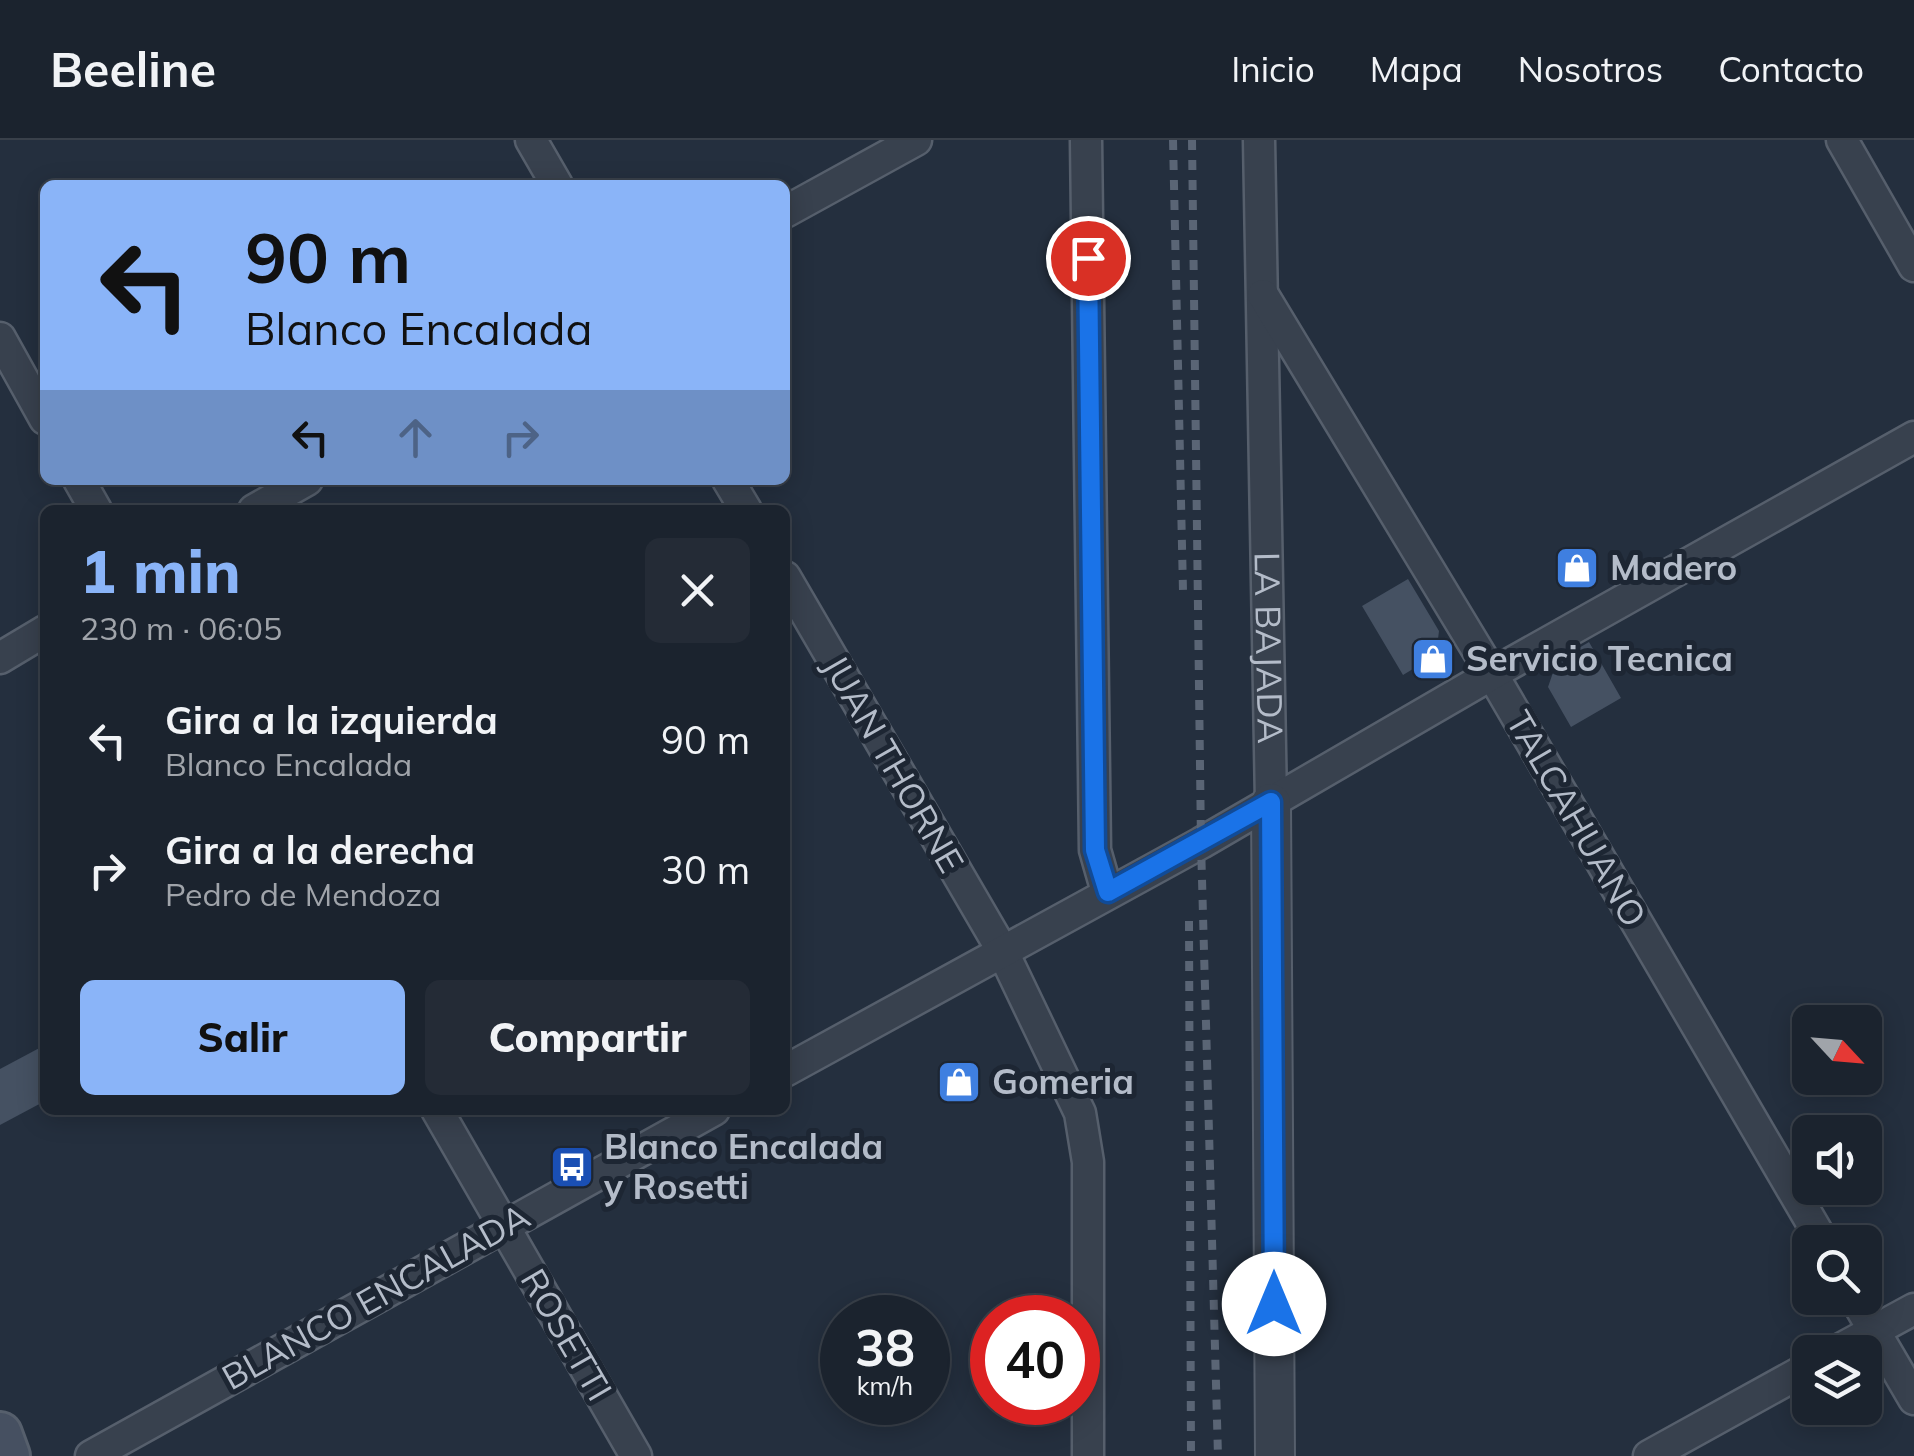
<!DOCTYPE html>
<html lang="es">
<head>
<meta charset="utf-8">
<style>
  body { margin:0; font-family:Mulish,sans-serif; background:#242b36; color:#f1f3f6; height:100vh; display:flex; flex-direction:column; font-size:38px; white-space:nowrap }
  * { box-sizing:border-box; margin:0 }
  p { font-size:32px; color:#a0a4aa }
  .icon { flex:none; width:55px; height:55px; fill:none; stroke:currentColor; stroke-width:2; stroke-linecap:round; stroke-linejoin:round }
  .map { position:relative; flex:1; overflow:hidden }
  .panel { position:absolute; left:40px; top:365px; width:750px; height:610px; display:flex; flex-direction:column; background:#1b232e; border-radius:15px; box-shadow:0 5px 25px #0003,0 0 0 2px #39404a }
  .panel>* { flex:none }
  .top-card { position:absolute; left:40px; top:40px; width:750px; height:305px; border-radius:15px; box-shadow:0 5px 25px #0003,0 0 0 2px #39404a; background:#8ab4f8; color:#111; overflow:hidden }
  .needle { width:65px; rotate:116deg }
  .buttons { position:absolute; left:1792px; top:865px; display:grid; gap:20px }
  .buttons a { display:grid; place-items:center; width:90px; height:90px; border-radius:15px; background:#1b232e; box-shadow:0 5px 25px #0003,0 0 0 2px #39404a; font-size:50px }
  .speed { position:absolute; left:820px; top:1155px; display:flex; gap:20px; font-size:50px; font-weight:700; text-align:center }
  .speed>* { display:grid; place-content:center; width:130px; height:130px; border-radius:50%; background:#1b232e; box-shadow:0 5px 25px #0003,0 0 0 2px #39404a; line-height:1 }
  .speed small { font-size:25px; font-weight:400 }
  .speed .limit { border:15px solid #d22; background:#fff; color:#111 }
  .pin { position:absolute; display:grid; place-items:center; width:85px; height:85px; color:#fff; margin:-42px; border:5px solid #fff; border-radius:50%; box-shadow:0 2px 10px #0007 }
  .me { position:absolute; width:110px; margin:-55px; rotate:0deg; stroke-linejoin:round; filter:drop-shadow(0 0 8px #0008) }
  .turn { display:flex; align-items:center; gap:35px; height:210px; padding:0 40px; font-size:45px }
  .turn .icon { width:130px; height:130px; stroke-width:2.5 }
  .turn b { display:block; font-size:70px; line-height:85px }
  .lanes { display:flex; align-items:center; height:95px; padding:0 40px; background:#0003; justify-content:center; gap:50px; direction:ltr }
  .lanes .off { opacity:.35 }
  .round { display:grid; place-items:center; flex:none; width:105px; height:105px; border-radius:15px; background:#242b36 }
  .summary { display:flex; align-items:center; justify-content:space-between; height:170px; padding:0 40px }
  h1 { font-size:60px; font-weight:800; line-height:75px; color:#8ab4f8 }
  .primary-button { display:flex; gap:20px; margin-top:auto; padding:20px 40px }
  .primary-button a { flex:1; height:115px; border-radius:15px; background:#8ab4f8; color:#111; font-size:40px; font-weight:800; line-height:115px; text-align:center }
  .primary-button a+a { background:#242b36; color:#f1f3f6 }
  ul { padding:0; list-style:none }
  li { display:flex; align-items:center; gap:30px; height:130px; padding:0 40px }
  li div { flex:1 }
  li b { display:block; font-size:38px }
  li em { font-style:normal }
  header { display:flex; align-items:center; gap:60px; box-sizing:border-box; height:140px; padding:0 50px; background:#1b232e; border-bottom:2px solid #39404a }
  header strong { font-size:48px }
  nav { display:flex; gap:55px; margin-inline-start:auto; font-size:35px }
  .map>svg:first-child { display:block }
  .building { fill:#455162 }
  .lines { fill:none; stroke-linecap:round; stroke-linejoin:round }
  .minor-casing { stroke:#565f6c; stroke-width:35 }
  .tertiary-casing { stroke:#565f6c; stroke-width:42 }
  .secondary-casing { stroke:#565f6c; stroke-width:48 }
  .minor { stroke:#38414e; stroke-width:30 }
  .tertiary { stroke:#38414e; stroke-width:38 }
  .secondary { stroke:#465061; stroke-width:42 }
  .rail { stroke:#5a6575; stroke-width:8; stroke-dasharray:10 10; stroke-linecap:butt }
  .route-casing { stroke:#114b97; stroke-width:25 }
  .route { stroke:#1a73e8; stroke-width:18 }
  .labels { text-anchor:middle; stroke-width:10; stroke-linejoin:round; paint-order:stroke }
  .poi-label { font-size:35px; font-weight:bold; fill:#b4bcc9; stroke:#1d2633; text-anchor:start }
  .street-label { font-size:35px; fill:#b4bcc9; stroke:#1d2633 }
</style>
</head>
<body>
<header>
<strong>Beeline</strong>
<nav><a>Inicio</a><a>Mapa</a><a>Nosotros</a><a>Contacto</a></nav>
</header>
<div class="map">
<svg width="1914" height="1316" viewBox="0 0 1914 1316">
  <rect width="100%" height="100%" fill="#242f3e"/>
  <path class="building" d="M1408 439 1439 491 1436 515 1403 535 1362 466Z
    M1589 502 1621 558 1571 587 1548 547 1557 521Z
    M45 905V961L0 985V929Z"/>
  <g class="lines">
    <g class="minor-casing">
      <g id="minor">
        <path d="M531 0 557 45"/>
        <path d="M1086 0 1095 710 1107 752"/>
        <path id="s1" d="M1259 0 1271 663"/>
        <path d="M1842 0 1914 126"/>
        <path d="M785 72 916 0"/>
        <path d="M1263 155 1492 534 1823 1102"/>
        <path d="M0 198 45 279"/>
        <path d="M79 340 96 370"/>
        <path d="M728 340 746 370"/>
        <path d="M254 370 307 340"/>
        <path d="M785 437 1002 810 1080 973 1088 1022V1316"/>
        <path d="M0 518 45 491"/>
        <path d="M785 931 1201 703 1492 534 1914 297"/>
        <path d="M437 970 636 1316"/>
        <path d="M1855 1158 1914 1259"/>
        <path d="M1835 1212 1914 1169"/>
        <path d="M91 1316 714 970"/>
        <path d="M1649 1316 1810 1227"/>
      </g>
    </g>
    <g class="tertiary-casing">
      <path id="tertiary" d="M1271 663 1275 1316"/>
    </g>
    <g class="secondary-casing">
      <path id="secondary" d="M0 1294 8 1316"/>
    </g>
    <use href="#minor" class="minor"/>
    <use href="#tertiary" class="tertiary"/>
    <use href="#secondary" class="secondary"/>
    <path class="rail" d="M1173 0 1183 451
      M1192 0 1201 703 1218 1316
      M1189 781 1191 1316"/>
  </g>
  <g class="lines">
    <g class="route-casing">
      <path id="route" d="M1088 118 1095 710 1108 752 1271 662 1274 1164"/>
    </g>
    <use href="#route" class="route"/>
  </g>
  <defs>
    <g id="shop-square" transform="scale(2.25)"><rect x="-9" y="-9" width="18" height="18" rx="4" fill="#3f7fe0" stroke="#1d2633"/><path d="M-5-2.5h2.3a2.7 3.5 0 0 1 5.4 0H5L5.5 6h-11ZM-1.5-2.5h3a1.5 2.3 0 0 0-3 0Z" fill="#fff"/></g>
    <g id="bus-square" transform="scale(2.25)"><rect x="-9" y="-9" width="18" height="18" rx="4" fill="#1a4fb4" stroke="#1d2633"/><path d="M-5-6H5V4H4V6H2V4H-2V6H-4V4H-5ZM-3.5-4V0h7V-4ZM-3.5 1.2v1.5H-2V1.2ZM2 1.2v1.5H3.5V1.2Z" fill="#fff"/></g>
  </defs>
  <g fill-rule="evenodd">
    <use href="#shop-square" x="1577" y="428"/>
    <use href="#shop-square" x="1433" y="519"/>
    <use href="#shop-square" x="959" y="942"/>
    <use href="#bus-square" x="572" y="1027"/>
  </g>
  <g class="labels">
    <g class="poi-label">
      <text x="1610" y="440">Madero</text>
      <text x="1466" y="531">Servicio Tecnica</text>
      <text x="992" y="954">Gomeria</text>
      <text x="604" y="1019">Blanco Encalada<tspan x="604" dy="40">y Rosetti</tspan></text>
    </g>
    <g class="street-label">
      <text dy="12" stroke="none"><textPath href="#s1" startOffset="508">LA BAJADA</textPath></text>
      <text transform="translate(893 624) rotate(60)" y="12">JUAN THORNE</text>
      <text transform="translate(1576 679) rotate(60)" y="12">TALCAHUANO</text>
      <text transform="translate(376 1157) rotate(-29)" y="12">BLANCO ENCALADA</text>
      <text transform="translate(566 1195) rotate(60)" y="12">ROSETTI</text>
    </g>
  </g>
</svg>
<div class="buttons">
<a><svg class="needle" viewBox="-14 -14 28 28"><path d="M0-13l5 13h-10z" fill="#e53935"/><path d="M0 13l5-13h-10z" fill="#a0a4aa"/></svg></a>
<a><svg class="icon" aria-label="sound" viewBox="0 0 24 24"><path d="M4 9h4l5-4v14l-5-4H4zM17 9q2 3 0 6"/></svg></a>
<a><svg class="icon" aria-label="search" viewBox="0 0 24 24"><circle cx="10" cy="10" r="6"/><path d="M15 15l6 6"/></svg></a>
<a><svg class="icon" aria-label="layers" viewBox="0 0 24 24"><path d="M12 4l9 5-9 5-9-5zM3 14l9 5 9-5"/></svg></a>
</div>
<div class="speed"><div>38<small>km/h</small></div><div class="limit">40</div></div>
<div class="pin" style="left:1088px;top:118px;background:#d93025"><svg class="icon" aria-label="arrive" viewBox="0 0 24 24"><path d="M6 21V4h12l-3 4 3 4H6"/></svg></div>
<svg class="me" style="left:1274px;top:1164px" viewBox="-20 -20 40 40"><circle r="19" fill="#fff"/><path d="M0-13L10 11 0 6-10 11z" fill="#1a73e8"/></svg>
<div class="top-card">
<div class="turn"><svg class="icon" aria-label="left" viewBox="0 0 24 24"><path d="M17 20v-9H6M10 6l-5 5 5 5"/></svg><div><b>90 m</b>Blanco Encalada</div></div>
<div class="lanes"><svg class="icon" aria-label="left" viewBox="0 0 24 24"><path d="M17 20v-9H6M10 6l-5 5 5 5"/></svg><svg class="icon off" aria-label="ahead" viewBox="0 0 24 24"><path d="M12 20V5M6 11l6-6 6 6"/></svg><svg class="icon off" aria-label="right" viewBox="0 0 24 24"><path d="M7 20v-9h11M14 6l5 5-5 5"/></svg></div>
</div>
<section class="panel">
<div class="summary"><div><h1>1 min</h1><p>230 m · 06:05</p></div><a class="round"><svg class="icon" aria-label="close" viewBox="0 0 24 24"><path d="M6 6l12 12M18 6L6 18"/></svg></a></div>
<ul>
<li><svg class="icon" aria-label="left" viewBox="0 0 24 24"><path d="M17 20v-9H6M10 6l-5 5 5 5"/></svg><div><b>Gira a la izquierda</b><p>Blanco Encalada</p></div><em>90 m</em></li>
<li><svg class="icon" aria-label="right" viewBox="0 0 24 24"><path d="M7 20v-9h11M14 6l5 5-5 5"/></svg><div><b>Gira a la derecha</b><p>Pedro de Mendoza</p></div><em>30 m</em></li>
</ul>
<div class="primary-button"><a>Salir</a><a>Compartir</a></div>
</section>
</div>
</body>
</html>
